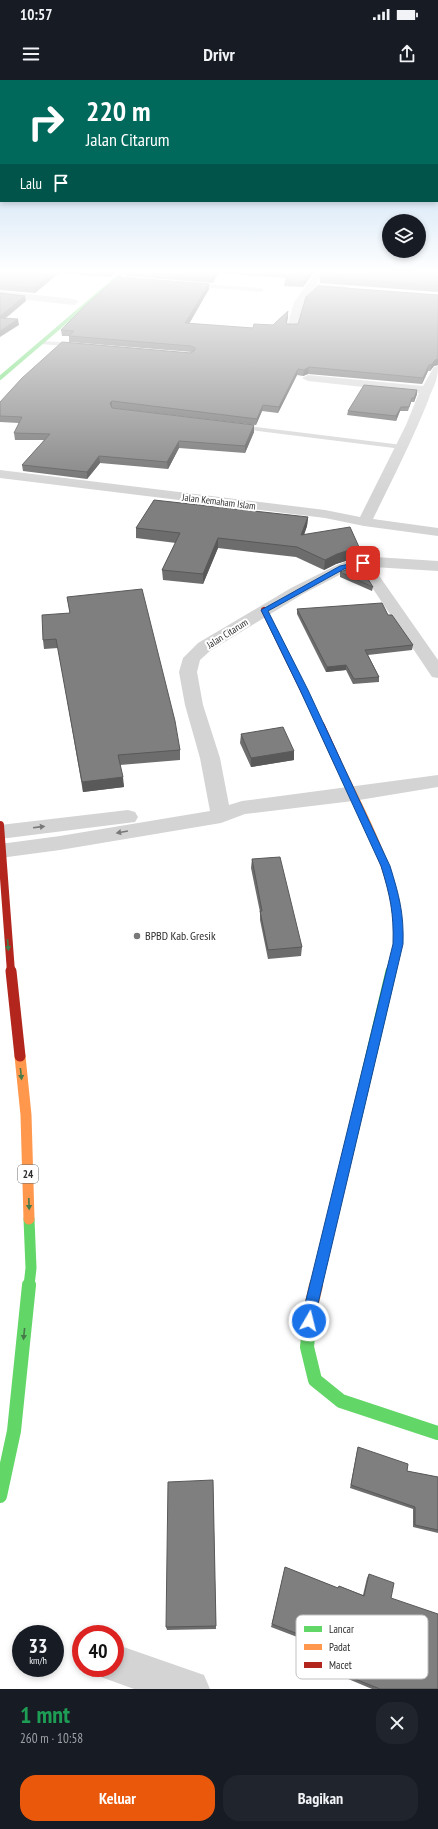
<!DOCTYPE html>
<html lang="id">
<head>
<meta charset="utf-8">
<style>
  body { margin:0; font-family:"PT Sans Narrow",sans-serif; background:#20242c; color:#f1f3f6; height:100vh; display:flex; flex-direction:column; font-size:15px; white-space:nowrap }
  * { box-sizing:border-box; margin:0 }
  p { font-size:13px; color:#9ea1a6 }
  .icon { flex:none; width:22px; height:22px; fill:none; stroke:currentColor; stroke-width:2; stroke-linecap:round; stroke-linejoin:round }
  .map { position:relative; height:1609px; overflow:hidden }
  .side { display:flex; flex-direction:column; background:#171b24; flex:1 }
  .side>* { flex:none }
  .guide { position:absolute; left:0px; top:0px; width:438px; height:122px; box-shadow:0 2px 6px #0003; background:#00695c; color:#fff; overflow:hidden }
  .buttons { position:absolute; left:382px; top:134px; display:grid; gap:8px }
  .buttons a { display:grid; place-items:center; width:44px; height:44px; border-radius:50%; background:#171b24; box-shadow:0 2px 6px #0003; font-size:20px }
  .speed { position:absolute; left:12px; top:1545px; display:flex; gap:8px; font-size:20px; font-weight:700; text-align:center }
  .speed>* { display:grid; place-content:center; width:52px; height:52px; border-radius:50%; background:#171b24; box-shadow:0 2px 6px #0003; line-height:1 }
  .speed small { font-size:10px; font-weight:400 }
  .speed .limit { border:6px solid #d22; background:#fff; color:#111 }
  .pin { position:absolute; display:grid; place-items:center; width:34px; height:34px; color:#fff; margin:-17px; border-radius:8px; box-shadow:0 2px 6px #0006 }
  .me { position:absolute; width:44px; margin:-22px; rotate:8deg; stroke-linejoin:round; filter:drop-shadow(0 0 3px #0008) }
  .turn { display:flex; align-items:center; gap:14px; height:84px; padding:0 20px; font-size:18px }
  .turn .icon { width:52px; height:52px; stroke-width:2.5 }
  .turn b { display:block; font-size:28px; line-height:34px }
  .then { display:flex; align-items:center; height:38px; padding:0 20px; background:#0003; gap:8px; font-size:15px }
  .round { display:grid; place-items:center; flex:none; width:42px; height:42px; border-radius:16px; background:#20242c }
  .head { display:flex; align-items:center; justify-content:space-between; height:68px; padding:0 20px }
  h1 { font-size:24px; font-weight:700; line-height:30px; color:#1e9e55 }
  .primary-button { display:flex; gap:8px; margin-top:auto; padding:8px 20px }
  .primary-button a { flex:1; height:46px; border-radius:16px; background:#ea580c; color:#fff; font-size:16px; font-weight:700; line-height:46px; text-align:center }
  .primary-button a+a { background:#20242c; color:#f1f3f6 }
  .status { display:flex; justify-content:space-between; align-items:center; height:28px; padding:0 20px; background:#171b24; direction:ltr }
  .status svg { height:11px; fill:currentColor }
  header { display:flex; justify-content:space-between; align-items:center; height:52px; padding:0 20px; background:#171b24; font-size:18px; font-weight:700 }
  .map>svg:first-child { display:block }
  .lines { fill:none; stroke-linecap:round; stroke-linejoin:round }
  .lane { fill:#d4d4d4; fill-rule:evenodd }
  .street { fill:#d4d4d4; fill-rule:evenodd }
  .fast-far3 { stroke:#63d668; stroke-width:4 }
  .fast-far2 { stroke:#63d668; stroke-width:8 }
  .fast-far1 { stroke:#63d668; stroke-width:11 }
  .fast { stroke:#63d668; stroke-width:14 }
  .slow-far2 { stroke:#ff974d; stroke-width:8 }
  .slow-far1 { stroke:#ff974d; stroke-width:11 }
  .slow { stroke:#ff974d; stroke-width:14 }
  .jam-far2 { stroke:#b3261e; stroke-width:6 }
  .jam-far1 { stroke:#b3261e; stroke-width:8 }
  .jam { stroke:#b3261e; stroke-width:11 }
  .wall { fill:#6d6d6d }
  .shaded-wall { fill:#595959 }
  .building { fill:#7f7f7f; stroke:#595959 }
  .oneway { fill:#797979 }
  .oneway2 { fill:#467a49 }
  .route { fill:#1a73e8; stroke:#114b97 }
  .poi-dot { fill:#787878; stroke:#fff; stroke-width:1.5 }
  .labels { text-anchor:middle; stroke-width:4; stroke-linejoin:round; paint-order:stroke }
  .far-street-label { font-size:10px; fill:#2f2f2f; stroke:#fff }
  .shield { fill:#fff; stroke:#6d6d6d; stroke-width:1 }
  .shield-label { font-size:11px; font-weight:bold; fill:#2f2f2f }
  .poi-label { font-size:12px; fill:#2f2f2f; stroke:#fff; text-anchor:start }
  .key { fill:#fff; stroke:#c1c1c1; stroke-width:1 }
  .key-label { font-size:11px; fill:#2f2f2f }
</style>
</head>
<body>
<div class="status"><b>10:57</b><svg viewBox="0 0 49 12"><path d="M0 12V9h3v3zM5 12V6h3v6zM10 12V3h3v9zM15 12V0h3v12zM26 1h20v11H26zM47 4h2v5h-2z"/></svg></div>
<header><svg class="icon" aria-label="menu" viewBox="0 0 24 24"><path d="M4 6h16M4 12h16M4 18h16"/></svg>Drivr<svg class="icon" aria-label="share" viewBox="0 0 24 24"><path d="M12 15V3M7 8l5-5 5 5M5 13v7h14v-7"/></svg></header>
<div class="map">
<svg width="438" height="1609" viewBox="0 0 438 1609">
  <rect width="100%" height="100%" fill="#fff"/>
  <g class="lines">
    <path class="lane" d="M191 203 261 208 264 210 261 212 189 206 188 205Z
      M42 261 78 263 81 265 78 267 40 264 39 263Z
      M232 344 402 365 406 367 402 369 235 348 231 346Z"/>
    <path class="street" d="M317 191H326L316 204 347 206 352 209 347 212 313 209 304 222 297 247 296 249H288L287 247 294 222Z
      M0 211 74 219 79 222 74 225 0 217Z
      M438 286C438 302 433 306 428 321 412 361 392 400 373 439L438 448V456L364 446 325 438 0 398V390L325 430 360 437 406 345 419 313 308 301 302 298 308 295 423 306 434 287Z
      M375 477 438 481V491L373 487 438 580V598L432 597 359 488 347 491 303 514 210 571 200 580 197 592 203 625 220 678 229 725 242 721 438 695V707L353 721 245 734 221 743 60 770 0 778V764L60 756 210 731 200 678 185 625 179 592 183 578 198 563 291 508 337 485 353 479Z
      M128 730 135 732 138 737 135 742 0 759V745Z
      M115 1564 204 1595 210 1609H134L101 1597 98 1588H115Z"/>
    <path class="fast-far3" d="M0 298 125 191"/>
    <path class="fast-far2" d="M391 892 397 866"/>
    <path class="fast-far1" d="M348 1073 391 891
      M29 1139 31 1188 29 1206"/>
    <path class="fast" d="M311 1227 307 1267 315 1300 341 1321 438 1353
      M0 1416 14 1351 29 1205"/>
    <path class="slow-far2" d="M337 681C364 739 402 800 397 866"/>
    <path class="slow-far1" d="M20 976 26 1035 29 1139
      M316 1206 348 1073"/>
    <path class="slow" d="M311 1227 316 1205"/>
    <path class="jam-far2" d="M264 530 321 647"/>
    <path class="jam-far1" d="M321 646 337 681
      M0 745 11 892"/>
    <path class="jam" d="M11 891 20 976"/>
  </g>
  <path class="wall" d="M0 191H116L110 197 59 193 35 213 0 210Z
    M125 191H315L303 207 284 206 285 201 286 198 218 193 213 203 125 196Z
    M438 191V212L320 203V197Z
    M209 204V209L189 244 253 248 273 245 288 231 287 244H298L438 215V285L434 286 430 291H428L422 304 308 294 303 296 297 295 278 333 262 331 256 345 112 328 254 352 245 373 179 368 168 389 100 383 87 399 23 391 22 385 44 360H15L14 353 19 343 0 342V322L192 272 69 262V256H62L61 250Z
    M417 310V314L414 322H411L408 331H400L396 341 347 335 348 331Z
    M308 437 307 446 304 455 359 467 358 477 336 484 324 490 296 477 218 468 203 504 163 500 162 490 176 463 136 458V448Z
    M340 492 373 507 372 511 340 497Z
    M67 517 180 670V680L120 685 124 707 83 712 58 568 44 569 43 560 70 533Z
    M297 529 388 535 413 565 412 570 368 575 379 597V602L353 604 346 590 326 592 297 534Z
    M241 654 294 671V680L251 687 240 663Z
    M252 779 302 867 301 876 268 879 260 840V832L251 788Z
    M358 1367 407 1391 438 1397V1453L413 1447V1429L350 1408 357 1371Z
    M213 1400 216 1549 167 1550 166 1547Z
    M285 1487 338 1508 339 1506 363 1515 367 1498 369 1494 391 1518 438 1609H372L322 1588 326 1568 271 1547Z"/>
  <path class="shaded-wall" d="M55 191H59V193L35 213V208Z
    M110 191H116L110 197Z
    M216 191H218V193L213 203V198Z
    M311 191H315L303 207V202Z
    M209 204V209L186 249 185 243Z
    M25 216 26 221 0 243V236Z
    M288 231V237L286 247V241Z
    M18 239 19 245 0 257V251Z
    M438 279V285L434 286 430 291 431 285 435 280Z
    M429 285 428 291 422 304 423 298Z
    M309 287 308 294 303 296 304 290Z
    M298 289 297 295 278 333 279 327Z
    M417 310V314L414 322V318Z
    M112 321V328L110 329V323Z
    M263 325 262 331 256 345 257 339Z
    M401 327 400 331 396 341V336Z
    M254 345V352L245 373V366Z
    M179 361V368L168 389 167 382Z
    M99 376 100 383 87 399V392Z
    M308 437 307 446 300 465 301 455Z
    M218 458V468L203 504V494Z
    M359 467 358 477 336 484 324 490 325 480 337 474Z
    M346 585V590L326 592 327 587Z
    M294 671V680L251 687V678Z
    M123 697 124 707 83 712 82 702Z"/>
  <path class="building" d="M0 191H55L35 208 0 205Z
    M132 191H216L213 198Z
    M264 191H311L303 202 285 201 290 193Z
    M324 191H438V206L320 197Z
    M118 197 209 204 185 243 253 248 254 244 273 245 288 231 286 241 287 244H298L306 217 318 206 438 215V279L435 280 431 285H429L423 298 309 287 304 290 298 289 279 327 263 325 257 339 112 321 110 323 112 328 254 345 245 366 179 361 167 382 99 376 87 392 22 385 50 354 14 353 22 337 0 336V322L22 298 62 262 191 273 195 270V268L191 266 69 256 74 251 61 250 85 226Z
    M0 213 25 216 0 236Z
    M0 238 18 239 0 251Z
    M364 305 417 310 414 318H412L409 327H401L396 336 348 331Z
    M154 420 308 437 301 455 350 447 359 467 337 474 325 480 297 467 218 458 203 494 162 490 180 453 136 448Z
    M359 485 373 507 340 492Z
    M142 509 175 641 180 670 118 675 123 697 82 702 56 559 43 560 42 535 70 533 67 517Z
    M382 523 388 535H392L413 565 365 570 379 597 354 599 346 585 327 587 297 529Z
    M283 647 294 671 251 678 241 654Z
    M280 777 302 867 268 870 260 831H262L252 779Z
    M358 1367 408 1384 407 1391 438 1397V1450L415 1445V1427L351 1405Z
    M213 1400 216 1546 166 1547 168 1402Z
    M285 1487 338 1508 339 1506 364 1516 369 1494 394 1503 391 1518 438 1534V1609H380L323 1586 327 1565 272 1544Z"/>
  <defs><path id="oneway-solid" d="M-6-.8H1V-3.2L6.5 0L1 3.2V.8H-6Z"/></defs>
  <g class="oneway">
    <use href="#oneway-solid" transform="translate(39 747) rotate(-7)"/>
    <use href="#oneway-solid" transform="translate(122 752) rotate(170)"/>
  </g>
  <g class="oneway2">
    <use href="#oneway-solid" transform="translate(8 865) rotate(86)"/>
    <use href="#oneway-solid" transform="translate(21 994) rotate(84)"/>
    <use href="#oneway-solid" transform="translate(29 1124) rotate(88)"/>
    <use href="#oneway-solid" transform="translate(24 1254) rotate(96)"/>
  </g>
  <linearGradient id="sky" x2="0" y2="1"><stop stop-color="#a3c9eb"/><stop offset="0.46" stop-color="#fff"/><stop offset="1" stop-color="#fff" stop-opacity="0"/></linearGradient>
  <rect width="438" height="417" fill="url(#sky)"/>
  <path class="route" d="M363 481 366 483 365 484 344 489 268 531 308 610 390 786C399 815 404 833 403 864L317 1228 314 1246 309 1248 305 1246 303 1241 304 1228 393 864C394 833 390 815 381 786L300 610 261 530 340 486Z"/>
  <circle class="poi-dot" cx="137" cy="856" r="4"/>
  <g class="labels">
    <g class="far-street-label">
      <text transform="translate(219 421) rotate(7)" y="4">Jalan Kemaham Islam</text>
      <text transform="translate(227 553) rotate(-32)" y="4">Jalan Citarum</text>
    </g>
    <rect class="shield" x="18" y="1085" width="20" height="18" rx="3"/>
    <g class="shield-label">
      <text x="28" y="1098">24</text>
    </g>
    <g class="poi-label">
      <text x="145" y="860">BPBD Kab. Gresik</text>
    </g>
  </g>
  <rect x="296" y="1535" width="132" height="64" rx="6" class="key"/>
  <rect x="304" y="1546" width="18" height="6" fill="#63d668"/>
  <rect x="304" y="1564" width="18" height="6" fill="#ff974d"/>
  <rect x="304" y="1582" width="18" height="6" fill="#b3261e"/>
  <g class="key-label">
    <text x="329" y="1553">Lancar</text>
    <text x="329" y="1571">Padat</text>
    <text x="329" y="1589">Macet</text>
  </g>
</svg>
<div class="buttons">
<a><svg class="icon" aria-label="layers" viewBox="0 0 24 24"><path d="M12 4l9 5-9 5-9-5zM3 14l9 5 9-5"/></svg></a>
</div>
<div class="speed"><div>33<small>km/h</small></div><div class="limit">40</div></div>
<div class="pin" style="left:363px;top:483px;background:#d93025"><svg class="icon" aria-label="arrive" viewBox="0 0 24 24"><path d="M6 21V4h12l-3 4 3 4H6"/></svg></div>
<svg class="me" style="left:309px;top:1241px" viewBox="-20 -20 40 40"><circle r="17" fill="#1a73e8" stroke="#fff" stroke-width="3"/><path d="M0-11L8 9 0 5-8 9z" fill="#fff"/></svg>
<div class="guide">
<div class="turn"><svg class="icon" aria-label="right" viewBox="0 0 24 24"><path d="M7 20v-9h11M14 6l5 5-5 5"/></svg><div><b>220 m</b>Jalan Citarum</div></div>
<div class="then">Lalu<svg class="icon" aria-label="arrive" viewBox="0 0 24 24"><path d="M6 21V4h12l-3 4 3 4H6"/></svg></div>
</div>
</div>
<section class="side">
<div class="head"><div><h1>1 mnt</h1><p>260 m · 10:58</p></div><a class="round"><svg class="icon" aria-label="close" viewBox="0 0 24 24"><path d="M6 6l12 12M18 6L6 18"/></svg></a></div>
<div class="primary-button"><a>Keluar</a><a>Bagikan</a></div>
</section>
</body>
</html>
